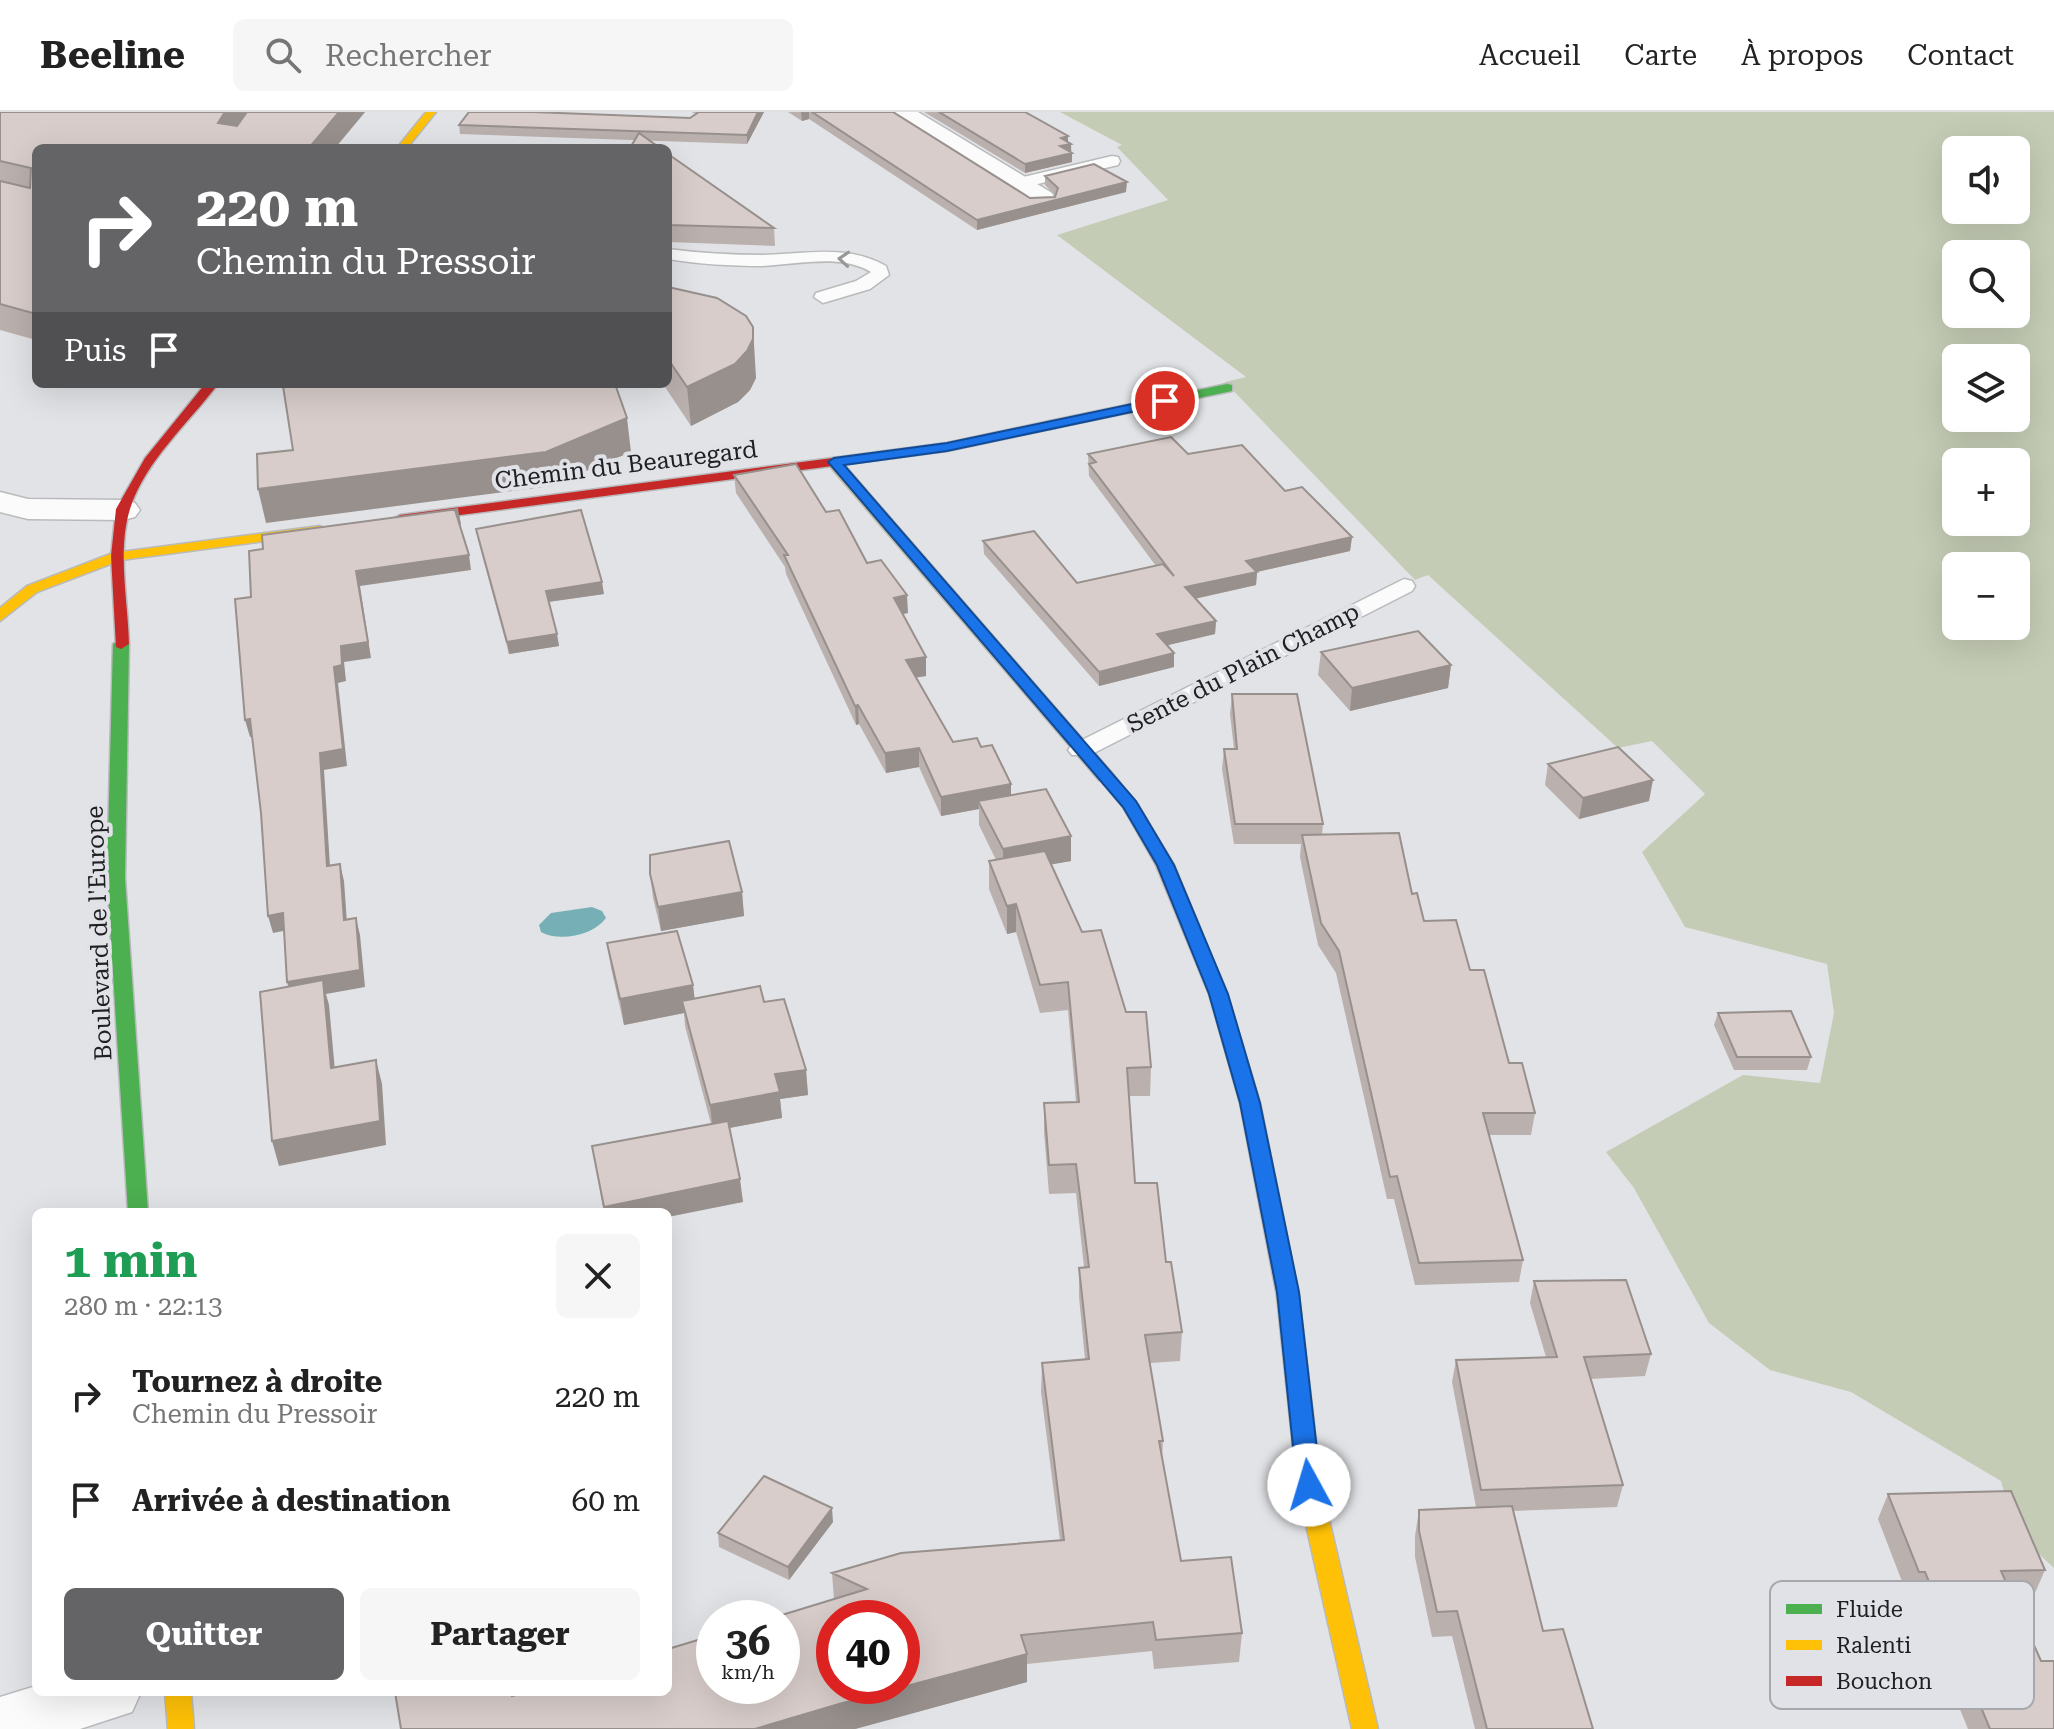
<!DOCTYPE html>
<html lang="fr">
<head>
<meta charset="utf-8">
<style>
  body { margin:0; font-family:"Roboto Serif",serif; background:#f6f6f6; color:#222; height:100vh; display:flex; flex-direction:column; font-size:30px; white-space:nowrap }
  * { box-sizing:border-box; margin:0 }
  p { font-size:26px; color:#767676 }
  .icon { flex:none; width:44px; height:44px; fill:none; stroke:currentColor; stroke-width:2; stroke-linecap:round; stroke-linejoin:round }
  .map { position:relative; flex:1; overflow:hidden }
  .details { position:absolute; left:32px; top:1096px; width:640px; height:488px; display:flex; flex-direction:column; background:#fff; border-radius:12px; box-shadow:0 8px 32px #0002 }
  .details>* { flex:none }
  .guide { position:absolute; left:32px; top:32px; width:640px; height:244px; border-radius:12px; box-shadow:0 8px 32px #0002; background:#646467; color:#fff; overflow:hidden }
  .buttons { position:absolute; left:1942px; top:24px; display:grid; gap:16px }
  .buttons a { display:grid; place-items:center; width:88px; height:88px; border-radius:12px; background:#fff; box-shadow:0 8px 32px #0002; font-size:40px }
  .speed { position:absolute; left:696px; top:1488px; display:flex; gap:16px; font-size:40px; font-weight:700; text-align:center }
  .speed>* { display:grid; place-content:center; width:104px; height:104px; border-radius:50%; background:#fff; box-shadow:0 8px 32px #0002; line-height:1 }
  .speed small { font-size:20px; font-weight:400 }
  .speed .limit { border:12px solid #d22; background:#fff; color:#111 }
  .pin { position:absolute; display:grid; place-items:center; width:68px; height:68px; color:#fff; margin:-34px; border:4px solid #fff; border-radius:50%; box-shadow:0 2px 8px #0007 }
  .me { position:absolute; width:88px; margin:-44px; rotate:354deg; stroke-linejoin:round; filter:drop-shadow(0 0 6px #0008) }
  .turn { display:flex; align-items:center; gap:28px; height:168px; padding:0 32px; font-size:36px }
  .turn .icon { width:104px; height:104px; stroke-width:2.5 }
  .turn b { display:block; font-size:56px; line-height:68px }
  .then { display:flex; align-items:center; height:76px; padding:0 32px; background:#0003; gap:16px; font-size:30px }
  .round { display:grid; place-items:center; flex:none; width:84px; height:84px; border-radius:12px; background:#f6f6f6 }
  .summary { display:flex; align-items:center; justify-content:space-between; height:136px; padding:0 32px }
  h1 { font-size:48px; font-weight:700; line-height:60px; color:#1e9e55 }
  .primary-button { display:flex; gap:16px; margin-top:auto; padding:16px 32px }
  .primary-button a { flex:1; height:92px; border-radius:12px; background:#646467; color:#fff; font-size:32px; font-weight:700; line-height:92px; text-align:center }
  .primary-button a+a { background:#f6f6f6; color:#222 }
  ul { padding:0; list-style:none }
  li { display:flex; align-items:center; gap:24px; height:104px; padding:0 32px }
  li div { flex:1 }
  li b { display:block; font-size:30px }
  li em { font-style:normal }
  header { display:flex; align-items:center; gap:48px; box-sizing:border-box; height:112px; padding:0 40px; background:#fff; border-bottom:2px solid #e0e0e0 }
  header strong { font-size:38px }
  nav { display:flex; gap:44px; margin-inline-start:auto; font-size:28px }
  .search { width:560px; height:72px; background:#f6f6f6; display:flex; align-items:center; gap:20px; box-sizing:border-box; padding:0 28px; border-radius:12px; color:#767676; font-size:30px }
  .map>svg:first-child { display:block }
  .green { fill:#c5ccb5; fill-rule:evenodd }
  .water { fill:#76afb5 }
  .lines { fill:none; stroke-linecap:round; stroke-linejoin:round }
  .lane-casing { stroke:#b9babc; stroke-width:3 }
  .street-casing { stroke:#b9babc; stroke-width:3 }
  .fast-casing { stroke:#b9babc; stroke-width:3 }
  .slow-casing { stroke:#b9babc; stroke-width:3 }
  .jam-casing { stroke:#b9babc; stroke-width:3 }
  .lane { fill:#fbfbfb; fill-rule:evenodd }
  .street { fill:#fbfbfb; fill-rule:evenodd }
  .fast { fill:#4caf50; fill-rule:evenodd }
  .slow { fill:#ffc107; fill-rule:evenodd }
  .jam { fill:#c62828; fill-rule:evenodd }
  .wall { fill:#bab0ae }
  .shaded-wall { fill:#97908d }
  .building { fill:#d8cdca; stroke:#97908d; stroke-width:2; fill-rule:evenodd }
  .oneway { stroke:#989899 }
  .route { fill:#1a73e8; stroke:#114b97; stroke-width:2 }
  .labels { text-anchor:middle; stroke-width:8; stroke-linejoin:round; paint-order:stroke }
  .street-label { font-size:24px; fill:#202022; stroke:#e1e2e7 }
  .key { fill:#e1e2e7; stroke:#a7a8ac; stroke-width:2 }
  .key-label { font-size:22px; fill:#202022 }
</style>
</head>
<body>
<header>
<strong>Beeline</strong>
<div class="search"><svg class="icon" aria-label="search" viewBox="0 0 24 24"><circle cx="10" cy="10" r="6"/><path d="M15 15l6 6"/></svg>Rechercher</div>
<nav><a>Accueil</a><a>Carte</a><a>À propos</a><a>Contact</a></nav>
</header>
<div class="map">
<svg width="2054" height="1617" viewBox="0 0 2054 1617">
  <rect width="100%" height="100%" fill="#e2e3e6"/>
  <path class="green" d="M1060 0H2054V1456L2015 1420 2001 1369 1851 1280 1770 1258 1709 1211 1634 1076 1606 1040 1743 963 1820 971 1834 901 1827 852 1685 815 1642 740 1705 682 1652 629 1618 636 1428 463 1415 468 1225 270 1246 265 1057 123 1168 88 1117 35 1122 33ZM1956 38H2016V98H1956ZM1956 142H2016V202H1956ZM1956 246H2016V306H1956ZM1956 350H2016V410H1956ZM1956 454H2016V514H1956Z"/>
  <path class="water" d="M592 795 602 799 606 806C593 824 559 830 541 820L539 813 551 801Z"/>
  <g class="lines">
    <g class="lane-casing">
      <path id="lane" d="M1112 44 1118 45 1120 49 1118 53 1021 76 1013 71 1015 67Z
        M668 137C699 141 731 143 763 143 805 142 848 132 886 154L889 163 870 177 823 191 814 185 816 181 856 169 871 160C839 141 797 153 761 154 730 154 699 152 668 147Z
        M1404 467 1412 469 1415 474 1412 479 1090 643H1072L1068 638 1072 633Z"/>
    </g>
    <g class="street-casing">
      <path id="street" d="M889 0H918L1052 81 1055 87 1052 93H1032L892 5Z
        M0 380 28 387 123 388 135 391 140 398 135 405 123 408 28 407 0 400Z
        M36 1574V1580H141L132 1600 80 1617H0V1585Z"/>
    </g>
    <g class="fast-casing">
      <path id="fast" d="M1227 272 1232 273V279L1050 317 1043 313 1050 309Z
        M121 527 129 532 125 766 148 1100H128L107 766 113 532Z"/>
    </g>
    <g class="slow-casing">
      <path id="slow" d="M426 0H436L407 36H397Z
        M834 346 839 347 1111 660 1113 664 1111 668H1099L829 353V347Z
        M320 414 327 418 325 421 121 448 37 480 0 509V496L27 474 113 441Z
        M1288 1176 1296 1178 1299 1184 1321 1373 1378 1617H1352L1297 1373 1277 1184 1280 1178Z
        M165 1580H191L194 1617H168Z"/>
    </g>
    <g class="jam-casing">
      <path id="jam" d="M205 272H218C189 311 145 349 130 397 117 438 128 489 129 532L121 537 116 535 111 444 116 397 145 346Z
        M1050 309 1057 313 1055 316 947 339 400 411 393 407 400 403 947 331Z
        M1105 659 1111 660 1138 693 1174 753 1227 882 1260 991 1299 1184 1296 1190 1288 1192 1280 1190 1277 1184 1240 991 1209 882 1156 753 1123 695 1097 664Z"/>
    </g>
    <use href="#lane" class="lane"/>
    <use href="#street" class="street"/>
    <use href="#fast" class="fast"/>
    <use href="#slow" class="slow"/>
    <use href="#jam" class="jam"/>
  </g>
  <path class="wall" d="M0 0 238 13 365 0 335 36H36V228L0 218Z
    M692 0H764L747 32 460 22 459 13 535 1 690 6 695 2Z
    M788 0H893L1030 86 1055 85V83L1045 73V64L1126 80 977 118 809 7 802 9Z
    M924 0H1025L1068 24V30L1071 32 1072 50 1025 61Z
    M668 42 774 116 775 134 668 130Z
    M668 175 756 266 750 278 738 290 691 314 663 272H668Z
    M1088 342H1188L1285 379 1352 425 1350 439 1257 460 1256 473 1195 487 1216 509 1215 522 1167 533 1174 555 1099 574 984 442 983 429 1077 471 1156 454 1089 364Z
    M734 363 826 400 908 501 903 502 926 545V564L916 565 953 630 981 635 1011 672V684L1071 724V749L1051 752 1082 820 1126 900 1151 955 1150 984H1129L1135 1071 1166 1150 1182 1220 1180 1249 1150 1251 1163 1329 1162 1347 1181 1449 1242 1521 1239 1550 1154 1557 1152 1539 1027 1552V1570L855 1617H401L834 1487 832 1461 1060 1428 1041 1280 1042 1251 1085 1247 1079 1185V1156L1084 1155 1076 1081 1049 1082 1044 1020V991L1076 990 1068 898 1040 901 1016 820 1007 822 989 777V749L996 748 979 713V697L941 704 919 655 886 661 859 612 856 613 786 462 785 455 736 381Z
    M476 417 604 482 549 490 559 534 509 542 478 428Z
    M1321 540 1451 553 1448 576 1350 599 1318 563Z
    M1232 582 1323 712 1322 723 1412 782 1424 809 1470 858 1509 951 1535 1001 1531 1023H1489L1523 1148 1519 1170 1415 1173 1394 1087H1387L1336 861 1318 833 1300 745 1301 732H1234L1222 657 1224 637H1234L1230 602Z
    M1548 652 1649 689 1579 707 1545 673Z
    M650 762 742 780 744 804 661 819 653 786Z
    M607 831 693 873 694 886 764 890 806 958 808 983 780 987 782 1006 729 1016 743 1090 668 1100H604L592 1034 711 1012 685 914 684 901 624 913 611 856Z
    M1718 901 1811 945 1807 958H1734L1714 913Z
    M1534 1169 1651 1242 1645 1264 1590 1267 1623 1373 1617 1395 1513 1399 1543 1519 1593 1617H1475L1452 1524 1432 1525 1415 1445V1424L1419 1398 1476 1395 1452 1270 1456 1248 1546 1245 1530 1191Z
    M1888 1382 2045 1458 2034 1483 2012 1484 2041 1549 2054 1617H1968L1914 1485H1908L1878 1407Z
    M833 1410 789 1468 719 1435 718 1421Z"/>
  <path class="shaded-wall" d="M225 0H246L224 36 218 11Z
    M339 0H365L335 36H309Z
    M758 0H764L747 32V23Z
    M801 0H809V7L802 9Z
    M1068 24V32H1071V41L1060 44 1061 26Z
    M1072 41V50L1025 61V52Z
    M1127 70 1126 80 977 118V108Z
    M753 215 756 266 750 278 738 290 691 314 687 275Z
    M627 306 631 340 551 374 266 411 258 377Z
    M458 397 461 412 458 414 455 398Z
    M1352 425 1350 439 1252 461 1257 460 1256 473 1184 489 1185 475 1246 449Z
    M469 443 471 458 360 474 371 546 344 550 346 569 338 571 347 654 324 658 331 771 327 754 320 641 334 555 341 534 356 459Z
    M602 470 604 482 547 490 546 479Z
    M907 483 908 501 894 504V486Z
    M1216 509 1215 522 1156 536 1157 522Z
    M557 522 559 534 509 542 507 530Z
    M1174 541V555L1099 574V560Z
    M926 545V564L907 567 906 548Z
    M1451 553 1448 576 1350 599 1352 576Z
    M858 593 859 612 856 613 855 594Z
    M250 607 255 624 250 625 245 608Z
    M919 636V655L886 661 885 641Z
    M1653 668 1649 689 1579 707 1583 686Z
    M1011 672V692L978 689 979 697 941 704V685Z
    M1071 724V749L1003 761V737Z
    M340 752 344 769 348 825 344 808Z
    M742 780 744 804 661 819 658 795Z
    M1016 792V820L1007 822V794Z
    M283 801 288 818 273 821 268 804Z
    M356 806 360 823 365 875 326 882 329 893 337 981 292 888 287 870Z
    M693 873 696 898 682 889 684 901 624 913 620 887Z
    M376 948 382 972 386 1033 279 1054 272 1029Z
    M806 958 808 983 780 987 782 1006 713 1019 710 993 775 962Z
    M740 1067 743 1090 668 1105V1100H605L604 1095Z
    M832 1396 833 1410 789 1468 788 1455Z
    M1027 1542V1570L855 1617H755L839 1592Z"/>
  <path class="building" d="M0 0H225L218 11 237 14 247 0H339L309 36H36V202L0 192V69L30 76 31 56 0 49Z
    M469 0H533L690 6 699 0H758L747 23 459 13Z
    M812 0H893L1030 86 1055 85 1058 76 1045 64 1094 52 1127 70 977 108Z
    M939 0H1025L1068 24 1061 26 1071 32 1060 34 1072 41 1025 52Z
    M639 21 660 36H630Z
    M668 42 774 116 668 113Z
    M668 175 717 186 746 204 753 215V227L747 239 735 252 687 275 668 247Z
    M284 272H615L627 306 546 340 258 377 257 342 293 338 283 274Z
    M1171 325 1188 342 1242 333 1285 379 1302 375 1352 425 1246 449 1257 460 1185 475 1216 509 1157 522 1174 541 1099 560 983 429 1034 419 1077 471 1163 452 1174 464 1089 352 1096 350 1088 342Z
    M796 352 826 400 839 398 867 451 881 448 907 483 894 486 926 545 906 548 953 630 977 626 981 635 992 633 1011 672 941 685 919 636 885 641 858 593 855 594 784 443H788L734 363Z
    M458 397 455 398 469 443 356 459 368 530 341 534 342 553 334 555 343 637 320 641 327 754 340 752 344 808 356 806 360 858 287 870 283 801 268 804 261 701 250 607 245 608 235 487 251 485 249 439 263 437 262 423Z
    M581 398 602 470 546 479 557 522 507 530 476 417Z
    M1418 519 1451 553 1352 576 1321 540Z
    M1232 582H1297L1323 712H1235L1224 637H1237Z
    M1618 635 1653 668 1583 686 1548 652Z
    M1046 677 1071 724 1003 737 978 689Z
    M1399 721 1412 782 1417 781 1424 809 1456 808 1470 858H1484L1509 951H1522L1535 1001H1483L1523 1148 1419 1151 1397 1064 1390 1065 1339 839 1321 811 1302 723Z
    M729 729 742 780 658 795 650 762V743Z
    M1045 739 1082 820 1101 818 1126 900H1146L1151 955 1127 956 1135 1071H1157L1166 1150H1171L1182 1220 1145 1223 1163 1329H1159L1181 1449 1231 1445 1242 1521 1156 1528 1153 1510 1021 1523 1027 1542 839 1592 755 1617H401L395 1580H511L512 1584 526 1580H668V1537L714 1523V1574H782V1506H772L867 1477 832 1461 901 1441 1064 1428 1042 1251 1089 1247 1079 1156 1089 1155 1076 1052 1049 1053 1044 991 1079 990 1068 870 1040 873 1016 792 1007 794 989 749ZM834 1506H902V1574H834Z
    M677 819 693 873 620 887 607 831Z
    M323 868 331 956 376 948 380 1009 272 1029 260 880Z
    M760 874 764 890 784 887 806 958 775 962 780 980 710 993 682 889Z
    M1791 899 1811 945H1737L1718 901Z
    M728 1009 740 1067 604 1095 592 1034Z
    M1626 1168 1651 1242 1584 1245 1623 1373 1481 1378 1456 1248 1557 1245 1534 1169Z
    M764 1364 832 1396 788 1455 718 1421Z
    M2011 1379 2045 1458 2001 1459 2041 1549H2054V1617H1990L1925 1460H1919L1888 1382Z
    M1512 1394 1543 1519 1563 1517 1593 1617H1487L1457 1499 1437 1500 1419 1419V1398Z"/>
  <defs><path id="oneway-chevron" d="M-2-3.5L2.5 0L-2 3.5" fill="none" stroke-width="1.6" stroke-linecap="round" stroke-linejoin="round" transform="scale(2)"/></defs>
  <use class="oneway" href="#oneway-chevron" transform="translate(844 147) rotate(-176)"/>
  <path class="route" d="M1165 285 1171 289 1169 292 947 339 844 353 1136 689 1174 753 1228 882 1260 991 1299 1180 1321 1373 1318 1380 1309 1383 1301 1380 1297 1373 1277 1180 1240 991 1209 882 1157 753 1123 695 828 350 834 346 947 331Z"/>
  <g class="labels">
    <g class="street-label">
      <text transform="translate(626 353) rotate(-7)" y="8">Chemin du Beauregard</text>
      <text transform="translate(1243 556) rotate(-27)" y="8">Sente du Plain Champ</text>
      <text transform="translate(99 821) rotate(-92)" y="8">Boulevard de l'Europe</text>
    </g>
  </g>
  <rect x="1770" y="1469" width="264" height="128" rx="12" class="key"/>
  <rect x="1786" y="1492" width="36" height="10" fill="#4caf50"/>
  <rect x="1786" y="1528" width="36" height="10" fill="#ffc107"/>
  <rect x="1786" y="1564" width="36" height="10" fill="#c62828"/>
  <g class="key-label">
    <text x="1836" y="1505">Fluide</text>
    <text x="1836" y="1541">Ralenti</text>
    <text x="1836" y="1577">Bouchon</text>
  </g>
</svg>
<div class="buttons">
<a><svg class="icon" aria-label="sound" viewBox="0 0 24 24"><path d="M4 9h4l5-4v14l-5-4H4zM17 9q2 3 0 6"/></svg></a>
<a><svg class="icon" aria-label="search" viewBox="0 0 24 24"><circle cx="10" cy="10" r="6"/><path d="M15 15l6 6"/></svg></a>
<a><svg class="icon" aria-label="layers" viewBox="0 0 24 24"><path d="M12 4l9 5-9 5-9-5zM3 14l9 5 9-5"/></svg></a>
<a>+</a>
<a>−</a>
</div>
<div class="speed"><div>36<small>km/h</small></div><div class="limit">40</div></div>
<div class="pin" style="left:1165px;top:289px;background:#d93025"><svg class="icon" aria-label="arrive" viewBox="0 0 24 24"><path d="M6 21V4h12l-3 4 3 4H6"/></svg></div>
<svg class="me" style="left:1309px;top:1373px" viewBox="-20 -20 40 40"><circle r="19" fill="#fff"/><path d="M0-13L10 11 0 6-10 11z" fill="#1a73e8"/></svg>
<div class="guide">
<div class="turn"><svg class="icon" aria-label="right" viewBox="0 0 24 24"><path d="M7 20v-9h11M14 6l5 5-5 5"/></svg><div><b>220 m</b>Chemin du Pressoir</div></div>
<div class="then">Puis<svg class="icon" aria-label="arrive" viewBox="0 0 24 24"><path d="M6 21V4h12l-3 4 3 4H6"/></svg></div>
</div>
<section class="details">
<div class="summary"><div><h1>1 min</h1><p>280 m · 22:13</p></div><a class="round"><svg class="icon" aria-label="close" viewBox="0 0 24 24"><path d="M6 6l12 12M18 6L6 18"/></svg></a></div>
<ul>
<li><svg class="icon" aria-label="right" viewBox="0 0 24 24"><path d="M7 20v-9h11M14 6l5 5-5 5"/></svg><div><b>Tournez à droite</b><p>Chemin du Pressoir</p></div><em>220 m</em></li>
<li><svg class="icon" aria-label="arrive" viewBox="0 0 24 24"><path d="M6 21V4h12l-3 4 3 4H6"/></svg><div><b>Arrivée à destination</b></div><em>60 m</em></li>
</ul>
<div class="primary-button"><a>Quitter</a><a>Partager</a></div>
</section>
</div>
</body>
</html>
